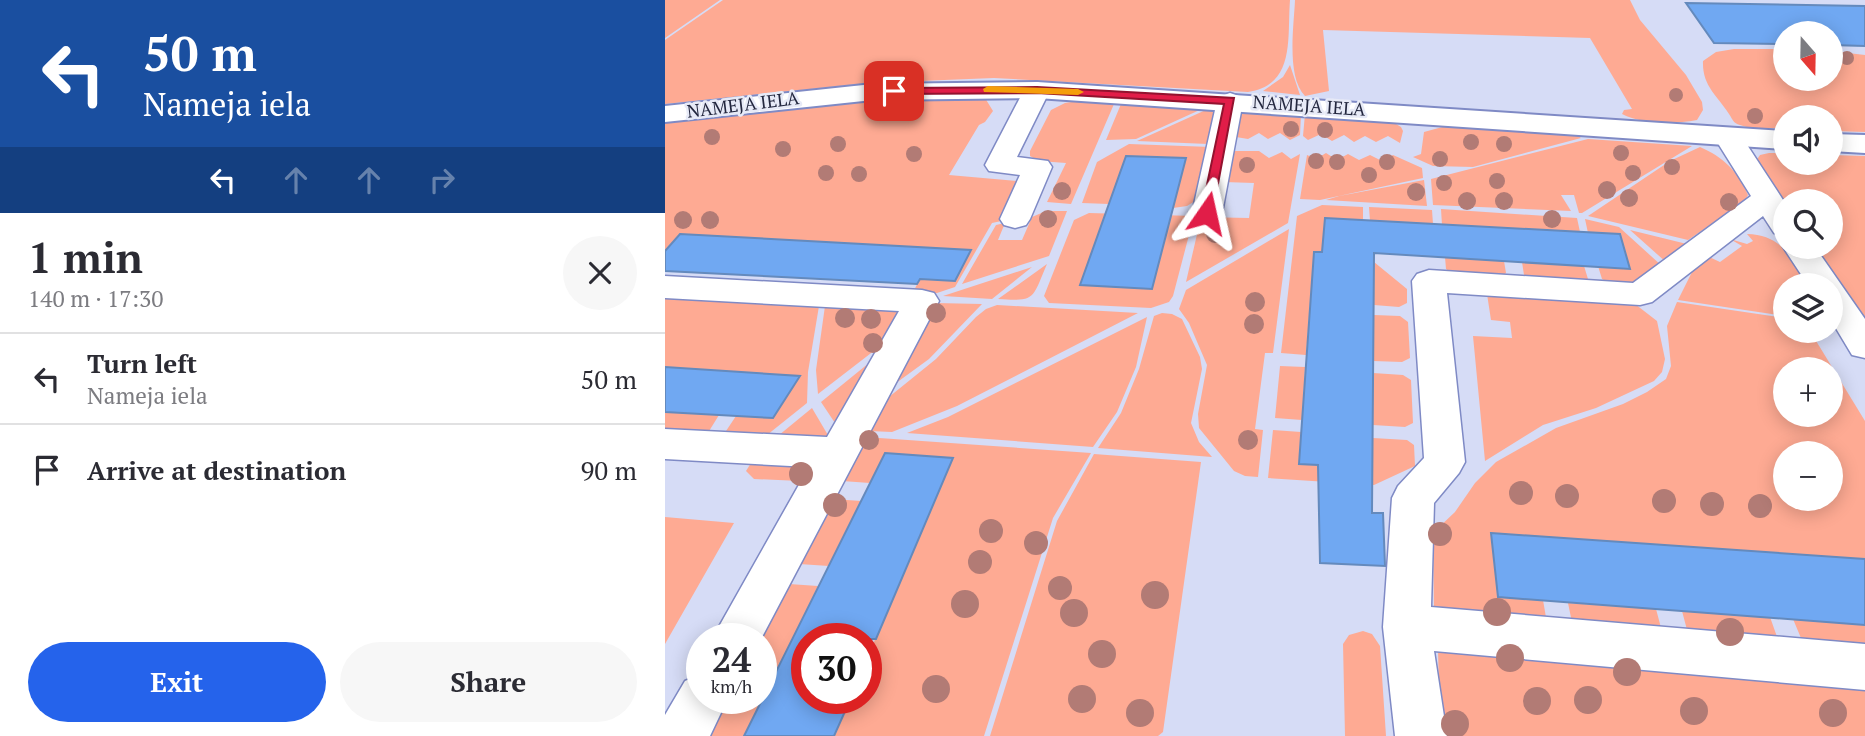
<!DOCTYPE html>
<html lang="en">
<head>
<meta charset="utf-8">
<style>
  body { margin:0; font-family:"PT Serif",serif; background:#f7f7f7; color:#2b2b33; height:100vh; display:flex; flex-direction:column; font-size:26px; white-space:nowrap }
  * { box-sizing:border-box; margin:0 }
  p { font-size:23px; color:#7c7c81 }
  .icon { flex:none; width:38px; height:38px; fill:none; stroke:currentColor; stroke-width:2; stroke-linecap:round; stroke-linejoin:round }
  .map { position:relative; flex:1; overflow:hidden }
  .side { display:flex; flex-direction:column; background:#fff; width:665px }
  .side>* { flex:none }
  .hud { background:#1a4fa0; color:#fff; overflow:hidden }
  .needle { width:46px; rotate:160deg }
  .buttons { position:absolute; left:1108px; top:21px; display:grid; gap:14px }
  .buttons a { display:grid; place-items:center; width:70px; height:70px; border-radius:50%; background:#fff; box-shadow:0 4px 18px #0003; font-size:35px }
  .speed { position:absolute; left:21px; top:623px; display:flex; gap:14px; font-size:35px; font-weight:700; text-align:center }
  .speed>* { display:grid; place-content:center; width:91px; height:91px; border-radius:50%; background:#fff; box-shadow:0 4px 18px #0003; line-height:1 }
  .speed small { font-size:18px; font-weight:400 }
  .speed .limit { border:10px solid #d22; background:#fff; color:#111 }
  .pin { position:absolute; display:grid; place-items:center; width:60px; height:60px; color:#fff; margin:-30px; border-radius:14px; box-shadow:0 4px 10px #0006 }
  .me { position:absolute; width:77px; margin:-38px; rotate:11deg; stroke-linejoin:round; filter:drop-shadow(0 0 5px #0008) }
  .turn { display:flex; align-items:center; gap:24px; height:147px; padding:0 28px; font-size:32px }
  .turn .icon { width:91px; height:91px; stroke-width:2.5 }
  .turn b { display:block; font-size:49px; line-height:60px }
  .lanes { display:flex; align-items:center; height:66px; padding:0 28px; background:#0003; justify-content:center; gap:35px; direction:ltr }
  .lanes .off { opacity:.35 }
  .round { display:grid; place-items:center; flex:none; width:74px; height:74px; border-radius:37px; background:#f7f7f7 }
  .headline { display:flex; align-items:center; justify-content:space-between; height:119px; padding:0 28px }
  h1 { font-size:42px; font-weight:700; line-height:52px }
  .action { display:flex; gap:14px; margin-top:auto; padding:14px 28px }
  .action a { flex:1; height:80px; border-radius:42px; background:#2563eb; color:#fff; font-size:28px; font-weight:700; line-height:80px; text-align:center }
  .action a+a { background:#f7f7f7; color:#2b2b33 }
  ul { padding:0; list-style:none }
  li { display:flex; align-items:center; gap:21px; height:91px; padding:0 28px; border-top:2px solid #e1e1e2 }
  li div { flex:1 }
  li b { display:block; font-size:26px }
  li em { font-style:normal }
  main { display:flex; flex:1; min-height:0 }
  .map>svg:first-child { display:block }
  .green { fill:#feaa93; fill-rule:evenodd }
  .building { fill:#70a8f2; stroke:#648abd; stroke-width:2 }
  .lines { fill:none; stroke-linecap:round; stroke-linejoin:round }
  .street-casing { stroke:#7f8ac5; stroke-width:3 }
  .secondary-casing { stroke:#7f8ac5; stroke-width:4 }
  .street { fill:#fff; fill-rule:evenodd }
  .secondary { fill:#fff; fill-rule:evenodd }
  .tree { fill:#b27b75 }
  .route { fill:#e11d48; stroke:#92132f; stroke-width:2 }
  .slow { fill:#f59e0b }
  .labels { text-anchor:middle; stroke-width:5; stroke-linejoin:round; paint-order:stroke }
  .far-street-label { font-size:18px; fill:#23273f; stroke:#e7eaf7 }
</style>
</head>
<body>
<main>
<section class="side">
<div class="hud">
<div class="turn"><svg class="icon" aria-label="left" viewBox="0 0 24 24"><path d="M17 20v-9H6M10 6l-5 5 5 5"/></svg><div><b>50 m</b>Nameja iela</div></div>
<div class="lanes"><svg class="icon" aria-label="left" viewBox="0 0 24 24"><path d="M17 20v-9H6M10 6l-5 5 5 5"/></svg><svg class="icon off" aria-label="ahead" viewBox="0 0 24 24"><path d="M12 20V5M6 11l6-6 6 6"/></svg><svg class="icon off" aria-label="ahead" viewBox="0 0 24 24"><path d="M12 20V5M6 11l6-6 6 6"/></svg><svg class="icon off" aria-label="right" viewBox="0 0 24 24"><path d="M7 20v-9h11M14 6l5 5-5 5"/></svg></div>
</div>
<div class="headline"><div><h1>1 min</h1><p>140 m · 17:30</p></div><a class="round"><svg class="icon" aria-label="close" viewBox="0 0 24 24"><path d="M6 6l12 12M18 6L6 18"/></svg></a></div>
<ul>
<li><svg class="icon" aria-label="left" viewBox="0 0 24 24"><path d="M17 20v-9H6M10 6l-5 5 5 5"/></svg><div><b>Turn left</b><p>Nameja iela</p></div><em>50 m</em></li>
<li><svg class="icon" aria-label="arrive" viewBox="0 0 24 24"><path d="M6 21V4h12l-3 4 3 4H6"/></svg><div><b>Arrive at destination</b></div><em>90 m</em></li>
</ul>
<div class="action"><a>Exit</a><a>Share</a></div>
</section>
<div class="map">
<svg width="1200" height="736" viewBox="0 0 1200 736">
  <rect width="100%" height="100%" fill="#d6dcf6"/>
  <path class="green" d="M0 0H55L0 38Z
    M58 0H625C622 37 631 85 583 92L329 78 204 83 0 104V40Z
    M630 0H965L975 20 1021 75 1037 102 1038 110 1032 120C1010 124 978 125 957 114L959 110 967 109 925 38 658 30 664 91 640 96C621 77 629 25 630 0Z
    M1069 49H1120V79H1166V51L1200 55V132L1166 131V117H1120V128C1106 128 1088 130 1075 125 1068 123 1068 120 1064 114 1052 95 1037 86 1038 61L1051 52Z
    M625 65 635 95 598 91 618 77Z
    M263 98H320L328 111 320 122 314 125 284 175 352 181 341 220 327 223 290 287 266 295 247 294 255 279 16 234 0 251V123L97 110Z
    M413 101 449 104 406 204 382 202 401 163 374 161 365 156V151L386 110 400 103Z
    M456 104 539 108 471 139 441 140Z
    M543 109 551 111 543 144 472 141Z
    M580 111 636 114 635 135 625 140 615 133 603 139 594 133 583 139 571 137 573 113Z
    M640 114 726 121 736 127 738 131 735 143 723 136 711 142 700 136 689 142 679 135 667 141 656 134 643 140 638 136Z
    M781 126 913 136 916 138 808 167 768 166 748 157 756 154 759 132Z
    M923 139 1027 146 917 213H914L909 195H896L906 211 768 205 766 179Z
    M464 144 546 147 530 201 522 206 508 208 521 159 462 156 444 204 417 203 432 162Z
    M1035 147C1058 157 1073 171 1083 195L1079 202 1023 240 923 216 1005 161Z
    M568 151H594L604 158 617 152 626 159 635 154 623 223 521 282 536 217 584 218 589 183 559 182Z
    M661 153 672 160 683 154 694 160 705 155 717 161 728 155 757 168 758 178 655 200 635 199 642 155 651 159Z
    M1104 153H1120V163H1166V155L1200 156V327L1145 247H1166V201H1120V210L1091 161 1095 155Z
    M759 180 762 206 661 200 674 196Z
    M657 205 698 207V220L660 218 657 252 649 253 641 355 616 353 632 216Z
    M704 207 767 210 768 224 705 221Z
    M776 209 912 218 915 232 777 225Z
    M381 211H402L384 256 297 284 331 225 340 223 333 240H357L367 217Z
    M424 213 529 216 508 296 504 302 486 308 384 303 379 296 409 220Z
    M920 219 954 227 997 266C979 277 958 293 937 279L933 266 965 268 955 235 923 233Z
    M624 229 608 353H600L590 429 598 430 593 477 580 476 569 471 534 428 533 414 542 365 524 323 514 309 521 290Z
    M965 230 1026 245 1002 263Z
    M1082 234C1118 235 1126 258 1144 285H1120V316L1013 300 1031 264 1042 256 1055 262 1077 246 1065 239 1082 244 1088 241Z
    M780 257 839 261 841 273 836 277 787 274 781 269Z
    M709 262 742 289V303L734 307 709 305Z
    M857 262 919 266 923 279 917 282 864 279 859 275Z
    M382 264C367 298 372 302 333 299Z
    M367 267 327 299 278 296Z
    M822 294 970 304 992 321 1000 359 997 372 989 381 931 408 878 425 820 461 808 336 847 338 845 322 826 320Z
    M0 295 154 306 143 372 142 403 97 439 57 437 71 416 135 376 0 367Z
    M1012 302 1120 318V331H1145L1200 421V559L826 533 833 597 878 600 883 629 769 610 768 536 771 530 790 512 810 483 831 462 891 428 958 404 982 392 1001 379 1006 366 1002 326ZM1120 369H1166V415H1120ZM1120 453H1166V499H1120Z
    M270 303 317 304 264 359 227 386Z
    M332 305 473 313 292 406 227 432 204 431 219 401 271 359 311 317 321 309Z
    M160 306 239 311 223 340 153 394 151 370Z
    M497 313 507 314 517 319 535 357 537 369 526 423 534 442 547 457 433 448 456 413 474 369 489 316Z
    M709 315 735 316 743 322 745 358 737 362 708 361Z
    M482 317 471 367 452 412 428 447 242 433 283 417Z
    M215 354 174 429 156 402Z
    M615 366 640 367 637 420 610 418Z
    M708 373 738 375 746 380 748 423 740 427 708 425Z
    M147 408 167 442 108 440Z
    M0 412 54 415 41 436 0 433Z
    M608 430 636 432 634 464 707 468 708 438 742 440 749 445 750 466 709 485 603 478Z
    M200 437 426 453 388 518 319 736H169L185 698H201V661L287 458 220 453 205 483 177 481Z
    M429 454 536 462 498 732 493 736H325L392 521Z
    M149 461 140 480 135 481 89 479 81 471 86 463Z
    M168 499 196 501 164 566 134 564Z
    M0 517 69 523 0 644Z
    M124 584 153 586 114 667 96 665 95 639Z
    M903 603 991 609 999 639 909 632Z
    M1017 611 1105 617 1116 648 1025 641Z
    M1128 619 1200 625V655L1141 650Z
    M698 631 707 634 715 646 721 736H680L678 644 684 635Z
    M773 649 1200 678V736H775Z
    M96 687 103 688 79 736H45L64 698H96Z"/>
  <path class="building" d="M1021 3 1200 6V46L1166 45V33H1120V44L1049 43Z
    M461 156 521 158 487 289 415 285Z
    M660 218 955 234 965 269 709 253 707 513H718L720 566 655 563 653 465 634 464 649 252H657Z
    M15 234 306 250 290 281 255 279 252 284 0 271V251Z
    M0 367 135 376 108 418 0 412Z
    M220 453 288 458 211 639H142V698H186L169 736H79Z
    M826 533 1200 559V625L833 597Z"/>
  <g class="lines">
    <g class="street-casing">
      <path id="street" d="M372 82 381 85 385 90 352 157 383 161 387 167 365 219 361 225 350 228 339 225 335 219 355 175 324 171 320 165 359 90 363 85Z
        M565 93 574 96 578 101 557 213 553 219 542 222 531 219 527 213 552 101 556 96Z
        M1063 129 1073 131 1120 203V235L1109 233 1098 216 987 302 975 305 782 293 800 462 794 473 769 503 766 607 1200 644V690L769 651 782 736H730L718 627 727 498 733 486 759 458 747 281 752 274 764 270 968 283 1086 196 1049 137 1053 131Z
        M1120 244V247H1150L1200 319V358L1187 355 1166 320V285H1143L1118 247Z
        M0 276 257 290 269 293 274 301 96 639H47L144 467 0 459V429L162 437 234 311 0 298Z
        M37 674V698H63L45 736H0V715L20 681Z"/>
    </g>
    <g class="secondary-casing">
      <path id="secondary" d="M372 82 1120 131V149L372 98 208 100 0 122V106L208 84Z
        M1166 134 1200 135V153L1166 151Z"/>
    </g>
    <use href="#street" class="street"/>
    <use href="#secondary" class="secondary"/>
  </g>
  <g class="tree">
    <circle cx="1182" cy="58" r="7"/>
    <circle cx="1011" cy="95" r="7"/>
    <circle cx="212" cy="104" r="7"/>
    <circle cx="1090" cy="116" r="8"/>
    <circle cx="626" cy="129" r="8"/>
    <circle cx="660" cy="130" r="8"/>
    <circle cx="47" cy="137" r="8"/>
    <circle cx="806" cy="142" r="8"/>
    <circle cx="173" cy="144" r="8"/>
    <circle cx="839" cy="144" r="8"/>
    <circle cx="118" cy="149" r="8"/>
    <circle cx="956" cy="153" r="8"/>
    <circle cx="249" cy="154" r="8"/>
    <circle cx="775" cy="159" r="8"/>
    <circle cx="651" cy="161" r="8"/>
    <circle cx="672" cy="162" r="8"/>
    <circle cx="722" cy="162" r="8"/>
    <circle cx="582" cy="165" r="8"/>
    <circle cx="1007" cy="167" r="8"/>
    <circle cx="161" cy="173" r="8"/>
    <circle cx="968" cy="173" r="8"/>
    <circle cx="194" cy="174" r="8"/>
    <circle cx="704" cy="175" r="8"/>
    <circle cx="832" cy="181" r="8"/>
    <circle cx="779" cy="183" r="8"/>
    <circle cx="942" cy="190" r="9"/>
    <circle cx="397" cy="191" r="9"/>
    <circle cx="751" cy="192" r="9"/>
    <circle cx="964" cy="198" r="9"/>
    <circle cx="802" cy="201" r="9"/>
    <circle cx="839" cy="201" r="9"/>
    <circle cx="1064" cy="202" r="9"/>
    <circle cx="383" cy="219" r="9"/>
    <circle cx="887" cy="219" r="9"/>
    <circle cx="18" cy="220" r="9"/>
    <circle cx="45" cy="220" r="9"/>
    <circle cx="550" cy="234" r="9"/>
    <circle cx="590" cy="302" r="10"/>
    <circle cx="271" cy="313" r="10"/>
    <circle cx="180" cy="318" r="10"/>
    <circle cx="206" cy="319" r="10"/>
    <circle cx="589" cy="324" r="10"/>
    <circle cx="208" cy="343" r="10"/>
    <circle cx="204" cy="440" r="10"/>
    <circle cx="583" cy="440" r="10"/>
    <circle cx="136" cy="474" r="12"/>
    <circle cx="856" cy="493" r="12"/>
    <circle cx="902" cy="496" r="12"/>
    <circle cx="999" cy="501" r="12"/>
    <circle cx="1047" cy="504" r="12"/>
    <circle cx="170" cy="505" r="12"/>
    <circle cx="1095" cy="506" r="12"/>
    <circle cx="326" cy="531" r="12"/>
    <circle cx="775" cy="534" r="12"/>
    <circle cx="371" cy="543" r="12"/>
    <circle cx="315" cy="562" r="12"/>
    <circle cx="395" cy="588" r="12"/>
    <circle cx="490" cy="595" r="14"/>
    <circle cx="300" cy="604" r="14"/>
    <circle cx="832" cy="612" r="14"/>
    <circle cx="409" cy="613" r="14"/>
    <circle cx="1065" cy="632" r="14"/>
    <circle cx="437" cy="654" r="14"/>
    <circle cx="845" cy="658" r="14"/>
    <circle cx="962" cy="672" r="14"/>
    <circle cx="271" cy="689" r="14"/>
    <circle cx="417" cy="699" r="14"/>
    <circle cx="923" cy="700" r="14"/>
    <circle cx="872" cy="701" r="14"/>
    <circle cx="1029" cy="711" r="14"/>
    <circle cx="475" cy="713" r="14"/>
    <circle cx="1168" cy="713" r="14"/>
    <circle cx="790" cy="724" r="14"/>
  </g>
  <path class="route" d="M372 87 569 98 547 216H538L536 213 559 104 372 93 229 94 223 91 229 88Z"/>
  <path class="slow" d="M323 86 413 89 419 92 413 95 319 92 318 89Z"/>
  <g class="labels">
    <g class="far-street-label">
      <text transform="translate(78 105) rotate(-7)" y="6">NAMEJA IELA</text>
      <text transform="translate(644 106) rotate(4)" y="6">NAMEJA IELA</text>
    </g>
  </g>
</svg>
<div class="buttons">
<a><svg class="needle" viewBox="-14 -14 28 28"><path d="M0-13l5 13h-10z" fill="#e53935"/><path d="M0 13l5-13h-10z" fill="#7c7c81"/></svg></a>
<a><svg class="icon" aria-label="sound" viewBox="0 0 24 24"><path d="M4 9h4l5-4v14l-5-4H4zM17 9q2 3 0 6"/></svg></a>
<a><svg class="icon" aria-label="search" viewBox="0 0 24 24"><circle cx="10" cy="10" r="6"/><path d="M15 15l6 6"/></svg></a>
<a><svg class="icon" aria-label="layers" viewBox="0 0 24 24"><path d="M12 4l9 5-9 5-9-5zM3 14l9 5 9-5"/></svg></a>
<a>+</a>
<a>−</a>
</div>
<div class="speed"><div>24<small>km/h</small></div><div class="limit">30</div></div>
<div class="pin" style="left:229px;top:91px;background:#d93025"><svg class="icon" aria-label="arrive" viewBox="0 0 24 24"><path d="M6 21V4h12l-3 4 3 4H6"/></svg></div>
<svg class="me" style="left:542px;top:213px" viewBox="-20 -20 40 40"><path d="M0-17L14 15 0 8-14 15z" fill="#e11d48" stroke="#fff" stroke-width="4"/></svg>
</div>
</main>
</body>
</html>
